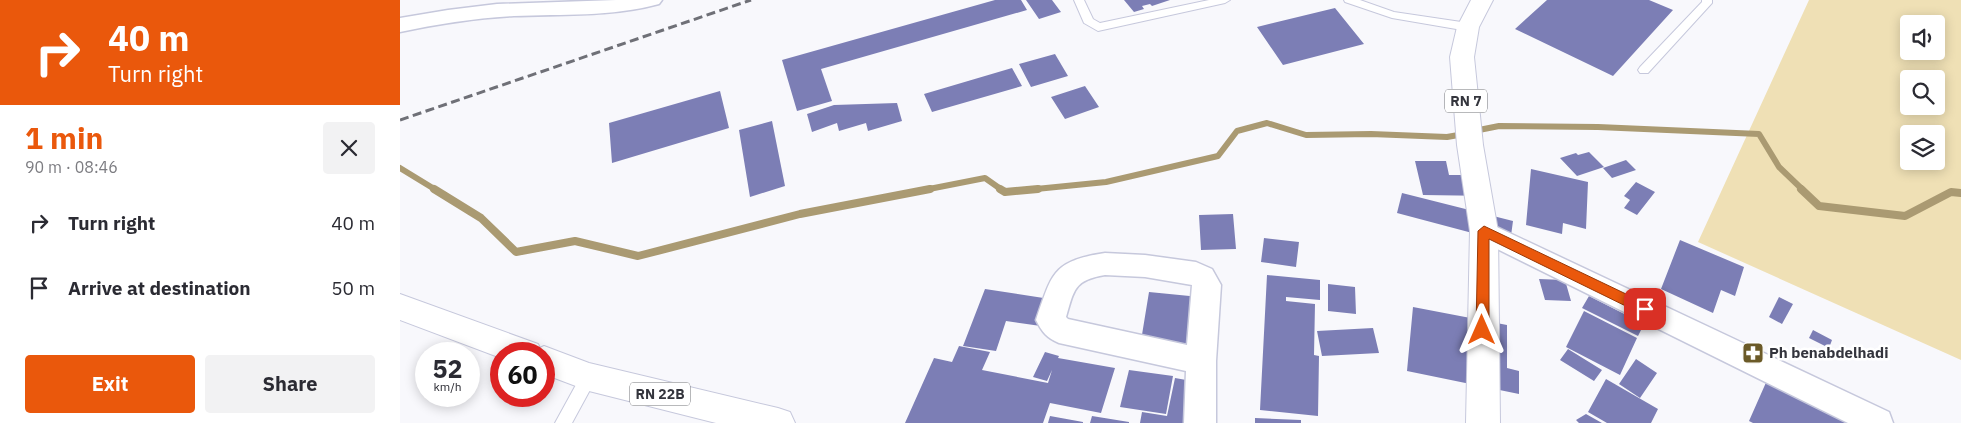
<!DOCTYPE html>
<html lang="en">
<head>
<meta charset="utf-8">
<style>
  body { margin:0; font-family:"IBM Plex Sans",sans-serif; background:#f2f2f3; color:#2b2b33; height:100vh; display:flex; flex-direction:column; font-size:19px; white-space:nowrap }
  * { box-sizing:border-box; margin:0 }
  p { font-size:16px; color:#7c7c81 }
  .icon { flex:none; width:28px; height:28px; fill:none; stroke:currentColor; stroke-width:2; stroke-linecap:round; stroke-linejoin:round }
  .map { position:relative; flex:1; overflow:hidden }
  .details { display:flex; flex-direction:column; background:#fff; width:400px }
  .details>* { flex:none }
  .hud { background:#ea580c; color:#fff; overflow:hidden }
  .fabs { position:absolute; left:1500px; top:15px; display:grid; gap:10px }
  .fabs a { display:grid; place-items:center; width:45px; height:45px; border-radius:5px; background:#fff; box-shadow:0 2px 12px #0003; font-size:25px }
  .speed { position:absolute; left:15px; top:342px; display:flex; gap:10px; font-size:25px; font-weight:700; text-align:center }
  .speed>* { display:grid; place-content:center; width:65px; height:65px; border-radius:50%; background:#fff; box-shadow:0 2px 12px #0003; line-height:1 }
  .speed small { font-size:12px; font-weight:400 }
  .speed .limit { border:8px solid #d22; background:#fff; color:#111 }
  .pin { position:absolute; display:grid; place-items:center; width:42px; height:42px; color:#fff; margin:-21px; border-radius:10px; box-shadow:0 2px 8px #0006 }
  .me { position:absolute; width:55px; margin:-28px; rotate:0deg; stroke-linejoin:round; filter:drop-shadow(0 0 4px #0008) }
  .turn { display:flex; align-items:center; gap:18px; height:105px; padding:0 25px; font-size:22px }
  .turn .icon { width:65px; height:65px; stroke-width:2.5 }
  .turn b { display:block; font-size:35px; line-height:42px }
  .round { display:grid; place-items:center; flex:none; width:52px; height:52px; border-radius:5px; background:#f2f2f3 }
  .overview { display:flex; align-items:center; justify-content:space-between; height:85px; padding:0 25px }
  h1 { font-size:30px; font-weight:700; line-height:38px; color:#ea580c }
  .action { display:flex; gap:10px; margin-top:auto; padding:10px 25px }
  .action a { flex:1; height:58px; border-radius:5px; background:#ea580c; color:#fff; font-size:20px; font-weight:700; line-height:58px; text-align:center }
  .action a+a { background:#f2f2f3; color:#2b2b33 }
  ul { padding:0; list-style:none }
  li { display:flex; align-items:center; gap:15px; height:65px; padding:0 25px }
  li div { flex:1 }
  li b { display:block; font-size:19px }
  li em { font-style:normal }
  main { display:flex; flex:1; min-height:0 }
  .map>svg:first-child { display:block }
  .green { fill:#efe0b5; fill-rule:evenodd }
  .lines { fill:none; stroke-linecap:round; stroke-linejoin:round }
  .stream-far1 { stroke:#aa9a72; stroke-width:6 }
  .stream { stroke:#aa9a72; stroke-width:8 }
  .building { fill:#7c7eb5 }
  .service-casing { stroke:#c6c8dc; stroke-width:2 }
  .minor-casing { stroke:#c6c8dc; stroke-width:3 }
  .primary-casing { stroke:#c6c8dc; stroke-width:2 }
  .service { fill:#fff; fill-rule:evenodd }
  .minor { fill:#fff; fill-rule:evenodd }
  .primary { fill:#fff; fill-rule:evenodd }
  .rail { stroke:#6f7077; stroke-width:3; stroke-dasharray:9 4.5; stroke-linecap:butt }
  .route { fill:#ea580c; stroke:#983908 }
  .labels { text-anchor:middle; stroke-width:5; stroke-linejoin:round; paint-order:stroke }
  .shield { fill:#fff; stroke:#717277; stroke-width:1 }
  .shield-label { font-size:14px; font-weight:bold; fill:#34353d }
  .poi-label { font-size:15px; font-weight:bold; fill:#34353d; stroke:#fff; text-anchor:start }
</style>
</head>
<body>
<main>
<section class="details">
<div class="hud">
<div class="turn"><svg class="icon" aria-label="right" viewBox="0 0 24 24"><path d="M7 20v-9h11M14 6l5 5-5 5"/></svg><div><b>40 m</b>Turn right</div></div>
</div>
<div class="overview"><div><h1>1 min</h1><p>90 m · 08:46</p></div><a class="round"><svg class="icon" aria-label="close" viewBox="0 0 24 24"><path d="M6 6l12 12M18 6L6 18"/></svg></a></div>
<ul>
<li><svg class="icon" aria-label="right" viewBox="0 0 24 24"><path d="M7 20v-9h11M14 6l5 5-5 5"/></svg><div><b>Turn right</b></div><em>40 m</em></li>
<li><svg class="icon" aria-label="arrive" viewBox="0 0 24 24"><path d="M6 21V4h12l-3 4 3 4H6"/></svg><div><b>Arrive at destination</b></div><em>50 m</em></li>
</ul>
<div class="action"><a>Exit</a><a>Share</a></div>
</section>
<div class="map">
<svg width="1561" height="423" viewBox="0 0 1561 423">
  <rect width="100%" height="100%" fill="#f8f8fc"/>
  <path class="green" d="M1409 0H1561V360L1298 242ZM1509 24H1536V51H1509ZM1509 79H1536V106H1509ZM1509 134H1536V161H1509Z"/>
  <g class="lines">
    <path class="stream-far1" d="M1074 131 1099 126 1198 127 1359 134 1379 167 1403 190
      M0 168 36 190
      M524 190 585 178 602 190
      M626 190 706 182 818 156 837 131 867 123 906 135 971 134 1047 137 1064 134"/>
    <path class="stream" d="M34 189 81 218 116 252 175 241 238 256 400 214 530 189
      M600 189 605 192 638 189
      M1401 189 1419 206 1505 216 1551 192 1561 193"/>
  </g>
  <path class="building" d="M595 0H621L627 10 421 69 432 101 397 111 382 60Z
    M626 0H652L661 12 639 19Z
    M724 0H770L752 6 750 4 742 6 744 9 734 12Z
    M1147 0H1249L1273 10 1213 76 1115 29Z
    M935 8 964 44 883 65 857 27Z
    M655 54 668 76 631 87 619 64Z
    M612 68 622 86 532 112 524 94Z
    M685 86 699 107 665 119 651 97Z
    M320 91 329 128 212 163 209 123Z
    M497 103 502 121 468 131 466 123 439 131 437 123 412 132 407 114 434 105Z
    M372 121 385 186 350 197 339 130Z
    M1189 152 1204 167 1177 176 1160 158 1176 153 1178 155Z
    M1226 160 1236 170 1212 178 1203 168Z
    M1015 161H1046L1049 175H1075L1084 167 1092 196 1023 195Z
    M1131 169 1188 182 1186 229 1163 223 1162 234 1126 225Z
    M1236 182 1255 192 1237 215 1224 208 1230 200 1224 196Z
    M1002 193 1113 221 1110 243 997 213Z
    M833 214 836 249 801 250 799 215Z
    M864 238 899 242 896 267 861 262Z
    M1280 240 1344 267 1335 296 1321 290 1313 313 1261 289Z
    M867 275 920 280V300L886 297V301L915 304 914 355 919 356 918 416 860 410Z
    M1139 279 1165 280 1171 301 1145 300Z
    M928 284 955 287 956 314 928 311Z
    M585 289 663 301 655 328 606 321 596 351 563 346Z
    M749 292 810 298 803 359 739 353Z
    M1189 296 1244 324 1238 336 1182 308Z
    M1379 297 1393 304 1382 324 1369 317Z
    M1013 307 1107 325V368L1119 371V394L1007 371Z
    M1184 311 1237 338 1220 375 1166 347Z
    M973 328 979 353 922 356 917 331Z
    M1413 330 1432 340 1429 348 1409 338Z
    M559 346 590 352 582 370 648 383 652 370 647 381 633 377 645 352 659 356 658 358 715 368 701 413 650 403 643 423H505L534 358 552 362Z
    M1168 349 1202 370 1194 381 1160 360Z
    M1236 359 1257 373 1240 398 1219 384Z
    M729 370 773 376 766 414 720 407Z
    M775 378 803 383 806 423H740L742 412 767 416Z
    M1368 378 1453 423H1353L1349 421Z
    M1206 379 1258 409 1251 423H1207L1188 412Z
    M1186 414 1202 423H1179L1176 420Z
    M650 416 683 422V423H648Z
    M692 416 729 422V423H690Z
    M855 418 901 420V423H855Z"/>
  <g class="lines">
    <g class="service-casing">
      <path id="service" d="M674 0H684L693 19 700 23 809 0H830L825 3 698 31 684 23Z
        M944 0H960L994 12 1068 23 1074 27 1068 31 992 18 945 2Z
        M1302 0H1312V3L1248 73H1240L1238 70 1240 67 1302 2Z
        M189 370 195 372 197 377 172 423H155L183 372Z"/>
    </g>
    <g class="minor-casing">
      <path id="minor" d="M216 0H262L259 4C211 17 163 14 114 16 76 18 38 24 0 32V18L48 10 97 4Z
        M1084 221 1489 412 1493 423H1448L1075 238 1071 231 1075 224Z
        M705 253 745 255 796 262 812 269 821 285 816 361V423H784L786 371 659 343C647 338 642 332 636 320 652 274 652 261 705 253ZM705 275 745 277 792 285 787 345 668 319 666 317C674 290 674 280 705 275Z"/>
    </g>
    <g class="primary-casing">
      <path id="primary" d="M1071 0H1093L1079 27 1074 57 1083 145 1098 231 1100 423H1066L1070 231 1057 145 1050 57 1057 27Z
        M0 294 138 344 140 348 144 346 189 363 378 408 390 412 395 423H316L189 391 144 374V354H101V358L0 320Z"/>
    </g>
    <use href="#service" class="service"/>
    <use href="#minor" class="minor"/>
    <use href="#primary" class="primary"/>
    <path class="rail" d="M0 120 351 0"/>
  </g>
  <path class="route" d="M1084 226 1249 305 1251 309 1249 313 1245 314 1240 313 1089 239V330L1087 333 1082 335 1078 333 1076 330 1078 231Z"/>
  <defs>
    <g id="pharmacy-square" transform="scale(1.125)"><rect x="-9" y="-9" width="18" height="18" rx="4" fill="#6b5a28" stroke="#fff"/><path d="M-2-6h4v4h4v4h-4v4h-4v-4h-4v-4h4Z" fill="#fff"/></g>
  </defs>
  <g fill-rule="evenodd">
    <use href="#pharmacy-square" x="1353" y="353"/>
  </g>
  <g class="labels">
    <g class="shield">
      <rect x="1045" y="89.5" width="42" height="23" rx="4"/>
      <rect x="230" y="382.5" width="60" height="23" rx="4"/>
    </g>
    <g class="shield-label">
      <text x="1066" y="106">RN 7</text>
      <text x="260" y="399">RN 22B</text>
    </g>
    <g class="poi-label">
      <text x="1369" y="358">Ph benabdelhadi</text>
    </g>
  </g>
</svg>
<div class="fabs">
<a><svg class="icon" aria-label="sound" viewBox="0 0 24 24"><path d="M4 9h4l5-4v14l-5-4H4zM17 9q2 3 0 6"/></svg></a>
<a><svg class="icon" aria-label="search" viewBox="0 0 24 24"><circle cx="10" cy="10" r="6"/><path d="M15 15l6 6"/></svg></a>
<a><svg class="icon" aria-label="layers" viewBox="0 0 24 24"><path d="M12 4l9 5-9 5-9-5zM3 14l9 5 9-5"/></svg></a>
</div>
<div class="speed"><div>52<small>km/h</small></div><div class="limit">60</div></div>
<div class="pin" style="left:1245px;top:309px;background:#d93025"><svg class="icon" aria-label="arrive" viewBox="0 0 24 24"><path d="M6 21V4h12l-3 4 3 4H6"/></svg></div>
<svg class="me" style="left:1082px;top:330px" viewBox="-20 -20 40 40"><path d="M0-17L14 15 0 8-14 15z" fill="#ea580c" stroke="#fff" stroke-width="4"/></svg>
</div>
</main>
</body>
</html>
